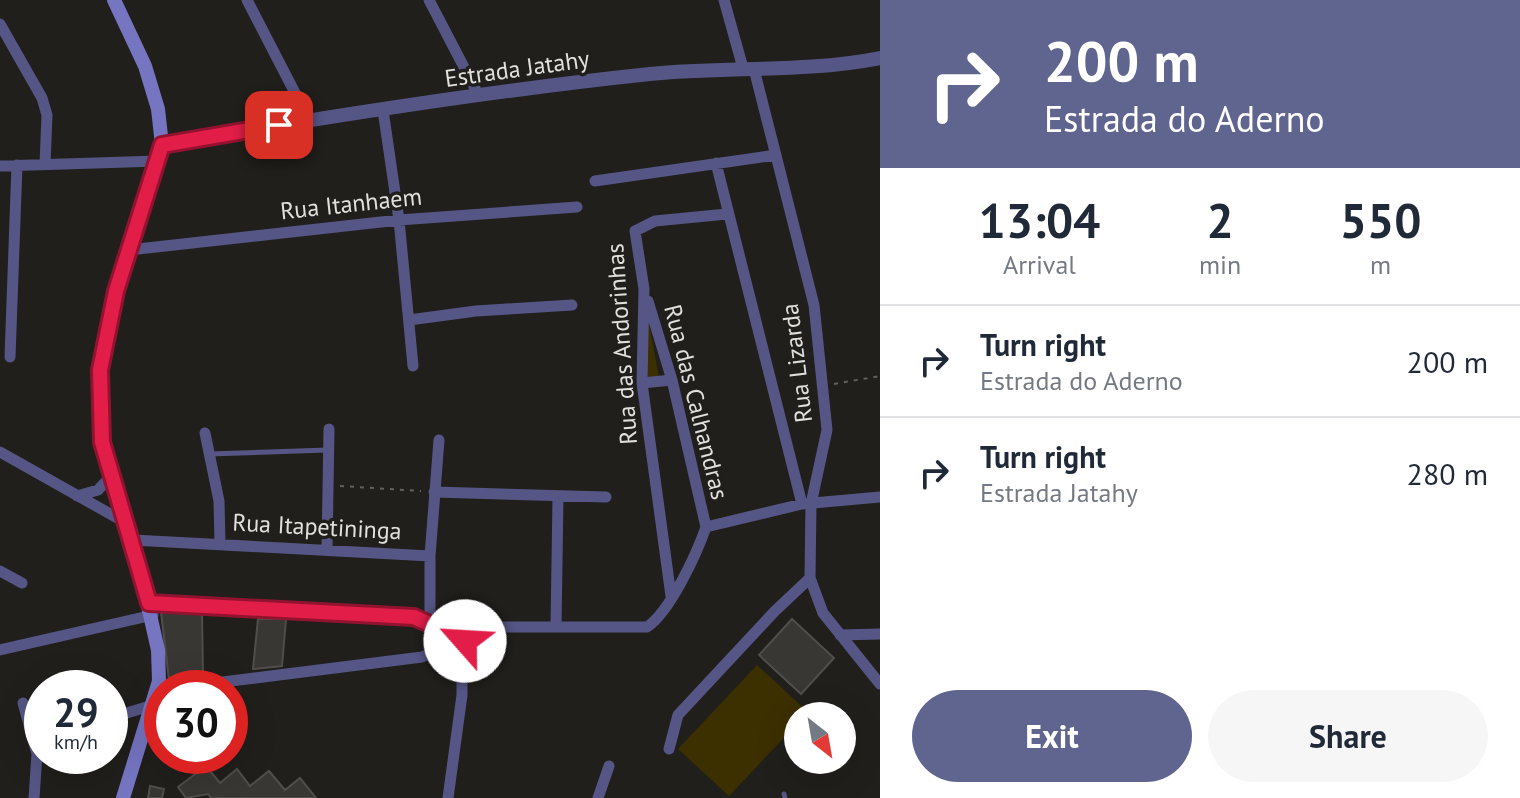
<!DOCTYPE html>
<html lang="en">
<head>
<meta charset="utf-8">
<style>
  body { margin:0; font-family:"PT Sans",sans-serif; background:#f6f6f7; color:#1f2937; height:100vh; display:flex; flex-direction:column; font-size:30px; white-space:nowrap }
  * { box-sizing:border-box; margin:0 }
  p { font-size:26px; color:#747a83 }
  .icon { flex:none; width:44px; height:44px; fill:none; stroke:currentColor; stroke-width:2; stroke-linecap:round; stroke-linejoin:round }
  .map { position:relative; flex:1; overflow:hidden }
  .side { display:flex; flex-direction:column; background:#fff; width:640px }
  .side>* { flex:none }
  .hud { background:#5f658f; color:#fff; overflow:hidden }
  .needle { width:52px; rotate:149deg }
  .controls { position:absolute; left:784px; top:702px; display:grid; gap:16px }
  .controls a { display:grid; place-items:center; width:72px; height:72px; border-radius:50%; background:#fff; box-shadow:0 8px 32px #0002; font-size:40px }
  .speed { position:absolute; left:24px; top:670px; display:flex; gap:16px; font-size:40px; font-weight:700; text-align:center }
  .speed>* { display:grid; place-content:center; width:104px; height:104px; border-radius:50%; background:#fff; box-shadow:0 8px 32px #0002; line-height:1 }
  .speed small { font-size:20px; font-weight:400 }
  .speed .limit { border:12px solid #d22; background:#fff; color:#111 }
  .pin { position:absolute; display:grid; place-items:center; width:68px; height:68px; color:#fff; margin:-34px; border-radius:16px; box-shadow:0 4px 12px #0006 }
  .me { position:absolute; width:88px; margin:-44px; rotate:296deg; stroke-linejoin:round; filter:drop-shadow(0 0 6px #0008) }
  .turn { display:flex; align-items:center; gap:28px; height:168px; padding:0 32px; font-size:36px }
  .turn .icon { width:104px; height:104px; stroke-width:2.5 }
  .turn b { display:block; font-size:56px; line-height:68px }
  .eta { display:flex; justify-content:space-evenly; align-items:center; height:136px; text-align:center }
  .eta b { font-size:48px; font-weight:800; line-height:56px }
  .button { display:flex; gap:16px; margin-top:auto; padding:16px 32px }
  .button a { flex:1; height:92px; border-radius:48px; background:#5f658f; color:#fff; font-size:32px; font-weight:800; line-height:92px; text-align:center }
  .button a+a { background:#f6f6f7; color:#1f2937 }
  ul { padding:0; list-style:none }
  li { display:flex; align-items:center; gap:24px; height:112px; padding:0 32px; border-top:2px solid #e0e1e3 }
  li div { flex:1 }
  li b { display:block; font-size:30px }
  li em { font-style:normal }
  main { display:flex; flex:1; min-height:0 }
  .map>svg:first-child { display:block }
  .green { fill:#3c2f00 }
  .building { fill:#383733; stroke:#504e4b; stroke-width:2 }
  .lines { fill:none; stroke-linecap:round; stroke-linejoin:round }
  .path { stroke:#62615e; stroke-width:2; stroke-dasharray:4 6; stroke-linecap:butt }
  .service { stroke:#565686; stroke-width:5 }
  .minor { stroke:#565686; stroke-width:11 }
  .tertiary { stroke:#565686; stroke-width:14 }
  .secondary { stroke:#7575c2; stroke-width:14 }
  .route-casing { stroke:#92132f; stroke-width:20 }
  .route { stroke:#e11d48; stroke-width:14 }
  .labels { text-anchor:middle; stroke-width:7; stroke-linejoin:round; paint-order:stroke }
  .street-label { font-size:24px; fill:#e1e0de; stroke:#201f1b }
</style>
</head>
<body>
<main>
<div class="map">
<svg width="880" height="798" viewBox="0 0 880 798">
  <rect width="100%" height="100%" fill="#201f1b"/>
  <path class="green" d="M644 295 659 378 648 380Z
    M757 665 808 712 798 716V723L729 796 678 749Z"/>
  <path class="building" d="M161 612 202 614 203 676 169 680Z
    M258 619H286L282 666 253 669Z
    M792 619 834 658 801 694 759 655Z
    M206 766 220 783 237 769 250 786 269 771 285 790 300 778 316 798H211L208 794 186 798 178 787Z
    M150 786 164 789 162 798H148Z"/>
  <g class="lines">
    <path class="path" d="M834 384 880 376
      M340 486 421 491"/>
    <path class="service" d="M209 454 327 450
      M784 794 785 798"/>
    <path class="minor" d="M247 0 309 120
      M429 0 479 96
      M724 0 743 68
      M0 24 42 98 47 115 45 164
      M754 69 814 305 827 430 811 504 810 578 823 613 880 684
      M383 110 399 220 413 366
      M716 163 802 504
      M0 166 159 161
      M595 181 776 155
      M129 250 399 220 577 207
      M648 301 672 380 706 527
      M409 320 476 311 572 305
      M10 357 17 165
      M642 383 672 380
      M205 433 219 501 220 543
      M0 452 128 524
      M434 492 606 497
      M77 496 98 490 112 475
      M706 527 802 504 880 497
      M133 540 430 556
      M327 550 329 429
      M0 571 22 583
      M671 596 642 383 644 289 635 231 655 221 727 214
      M149 603 414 617 445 631
      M430 624V556L439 440
      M455 627H647C670 612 697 553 706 527
      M556 627 558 497
      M441 639a12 12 0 1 1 24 0a12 12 0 1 1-24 0Z
      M840 635 880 634
      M0 650 153 615
      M175 688 422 657 444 647
      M23 703 37 754 34 798
      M110 718 150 706
      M669 749 678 715 775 611 810 578
      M448 798 462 695V647
      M598 798 609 766"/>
    <path class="tertiary" d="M162 145C324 117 487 91 650 74 727 66 804 73 880 58"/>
    <path class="secondary" d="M114 0 145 66 158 109 162 145 116 291 100 370 102 442 133 540 158 650 159 681 123 798"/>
  </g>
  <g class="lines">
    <g class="route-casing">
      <path id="route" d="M279 125 162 145 116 291 100 370 102 442 149 603 414 617 445 631 459 629 465 641"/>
    </g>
    <use href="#route" class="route"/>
  </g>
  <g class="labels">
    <g class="street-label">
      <text transform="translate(517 69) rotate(-8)" y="8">Estrada Jatahy</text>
      <text transform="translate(351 204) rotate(-6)" y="8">Rua Itanhaem</text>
      <text transform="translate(622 344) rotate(-94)" y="8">Rua das Andorinhas</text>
      <text transform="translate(797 363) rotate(-97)" y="8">Rua Lizarda</text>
      <text transform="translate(696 402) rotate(76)" y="8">Rua das Calhandras</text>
      <text transform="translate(317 527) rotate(3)" y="8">Rua Itapetininga</text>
    </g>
  </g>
</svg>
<div class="controls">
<a><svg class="needle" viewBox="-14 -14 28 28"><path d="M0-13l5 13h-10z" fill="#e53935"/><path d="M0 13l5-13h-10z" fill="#747a83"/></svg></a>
</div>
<div class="speed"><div>29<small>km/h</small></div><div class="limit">30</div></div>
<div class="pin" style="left:279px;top:125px;background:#d93025"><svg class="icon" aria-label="arrive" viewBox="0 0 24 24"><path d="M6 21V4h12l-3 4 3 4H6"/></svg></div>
<svg class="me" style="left:465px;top:641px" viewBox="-20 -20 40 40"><circle r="19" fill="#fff"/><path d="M0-13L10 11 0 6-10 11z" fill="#e11d48"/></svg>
</div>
<section class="side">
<div class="hud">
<div class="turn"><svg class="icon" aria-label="right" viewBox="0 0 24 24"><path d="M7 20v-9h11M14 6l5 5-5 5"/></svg><div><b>200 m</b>Estrada do Aderno</div></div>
</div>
<div class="eta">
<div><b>13:04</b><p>Arrival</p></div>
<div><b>2</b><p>min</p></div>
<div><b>550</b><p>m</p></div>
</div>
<ul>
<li><svg class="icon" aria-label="right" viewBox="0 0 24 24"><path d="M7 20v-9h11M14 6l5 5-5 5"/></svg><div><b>Turn right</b><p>Estrada do Aderno</p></div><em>200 m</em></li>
<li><svg class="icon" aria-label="right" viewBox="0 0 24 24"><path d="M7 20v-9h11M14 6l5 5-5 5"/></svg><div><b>Turn right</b><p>Estrada Jatahy</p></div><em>280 m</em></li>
</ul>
<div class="button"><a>Exit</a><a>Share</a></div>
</section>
</main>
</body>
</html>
